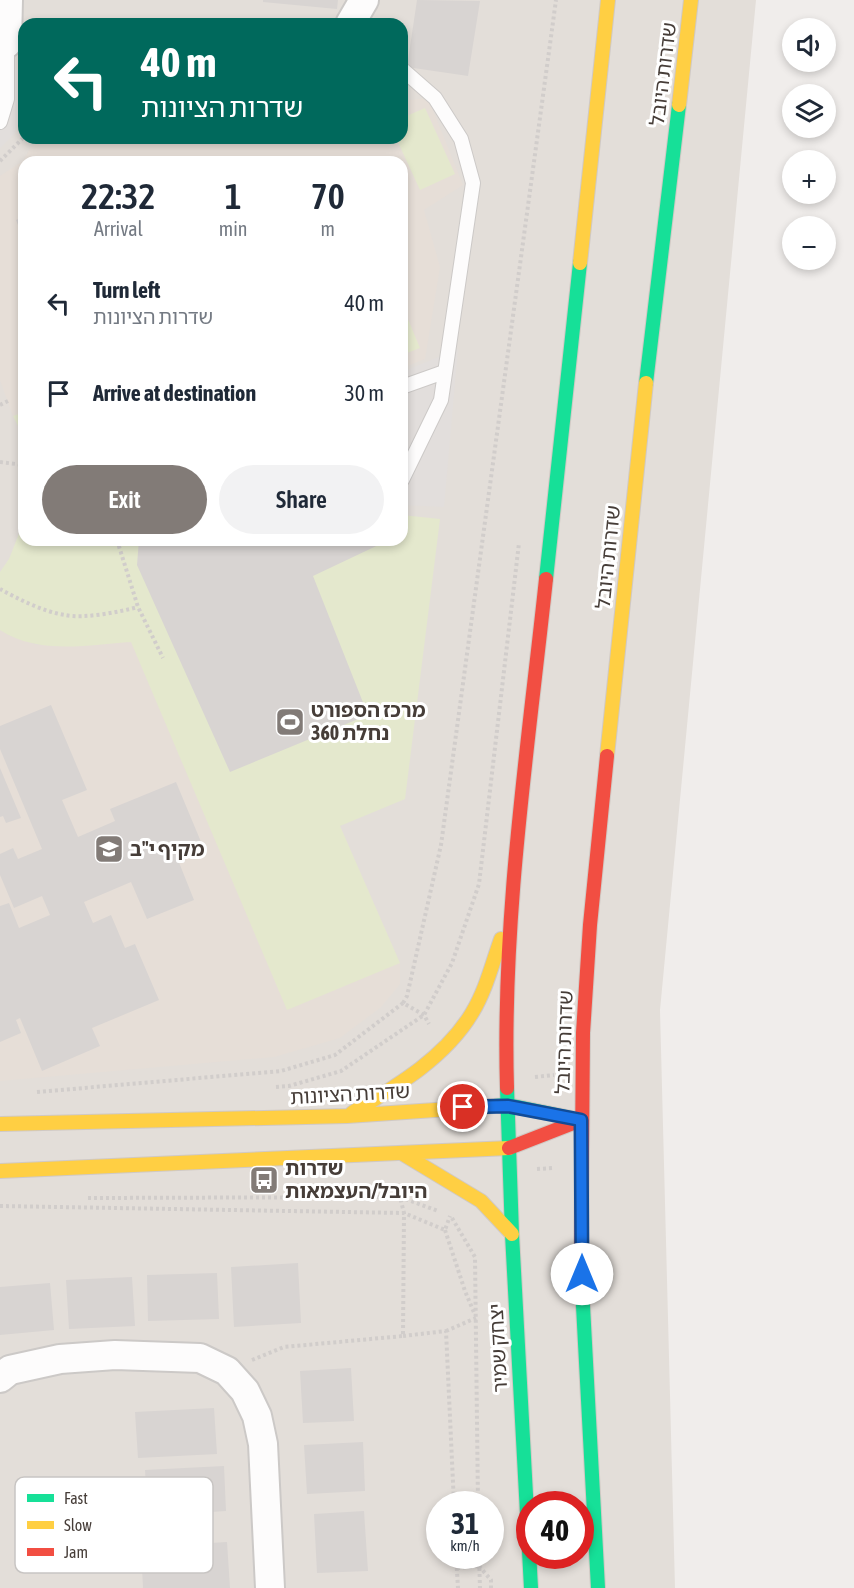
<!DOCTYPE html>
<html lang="en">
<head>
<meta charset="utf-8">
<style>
  body { margin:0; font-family:"Asap Condensed","Noto Sans Hebrew",sans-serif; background:#f2f2f3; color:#1f2937; height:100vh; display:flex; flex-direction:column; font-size:22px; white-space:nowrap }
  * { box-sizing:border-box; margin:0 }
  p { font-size:20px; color:#747a83 }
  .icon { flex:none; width:33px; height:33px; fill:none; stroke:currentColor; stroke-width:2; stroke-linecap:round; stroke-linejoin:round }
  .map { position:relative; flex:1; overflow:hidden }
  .sheet { position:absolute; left:18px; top:156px; width:390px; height:390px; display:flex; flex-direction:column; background:#fff; border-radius:18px; box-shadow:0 3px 9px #0003 }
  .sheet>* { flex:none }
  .guide { position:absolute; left:18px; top:18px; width:390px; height:126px; border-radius:18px; box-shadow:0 3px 9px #0003; background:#00695c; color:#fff; overflow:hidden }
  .controls { position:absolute; left:782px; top:18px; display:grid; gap:12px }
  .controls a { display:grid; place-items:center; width:54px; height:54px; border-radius:50%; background:#fff; box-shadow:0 3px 9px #0003; font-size:30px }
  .speed { position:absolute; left:426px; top:1491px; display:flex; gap:12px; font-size:30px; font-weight:700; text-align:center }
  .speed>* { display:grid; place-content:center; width:78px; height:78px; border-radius:50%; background:#fff; box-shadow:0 3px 9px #0003; line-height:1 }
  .speed small { font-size:15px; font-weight:400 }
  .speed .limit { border:9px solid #d22; background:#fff; color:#111 }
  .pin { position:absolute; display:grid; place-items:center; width:51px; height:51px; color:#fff; margin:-26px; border:3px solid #fff; border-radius:50%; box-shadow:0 2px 6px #0007 }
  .me { position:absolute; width:66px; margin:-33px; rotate:0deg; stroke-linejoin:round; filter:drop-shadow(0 0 4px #0008) }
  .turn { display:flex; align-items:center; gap:21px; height:126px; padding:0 24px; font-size:27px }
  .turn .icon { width:78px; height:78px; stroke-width:2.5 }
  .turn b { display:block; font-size:42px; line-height:51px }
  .eta { display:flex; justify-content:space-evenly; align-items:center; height:102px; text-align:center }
  .eta b { font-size:36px; font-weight:600; line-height:42px }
  .primary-button { display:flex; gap:12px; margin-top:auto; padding:12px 24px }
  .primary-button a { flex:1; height:69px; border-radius:36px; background:#827b77; color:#fff; font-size:24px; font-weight:600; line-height:69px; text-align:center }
  .primary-button a+a { background:#f2f2f3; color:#1f2937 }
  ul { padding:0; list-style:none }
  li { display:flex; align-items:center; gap:18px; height:90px; padding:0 24px }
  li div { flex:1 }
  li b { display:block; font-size:22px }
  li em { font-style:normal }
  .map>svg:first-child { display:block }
  .residential { fill:#e3ded9; fill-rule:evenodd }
  .education { fill:#e6ded7 }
  .green { fill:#e4e8cd }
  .parking { fill:#e2dedc }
  .building { fill:#d8d4d2 }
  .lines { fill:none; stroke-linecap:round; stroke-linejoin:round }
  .lane-casing { stroke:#ccc9c7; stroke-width:16 }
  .street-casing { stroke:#ccc9c7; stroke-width:32 }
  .fast-casing { stroke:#d0c9c4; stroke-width:16 }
  .slow-casing { stroke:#d0c9c4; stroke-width:16 }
  .jam-casing { stroke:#d0c9c4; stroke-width:16 }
  .path { stroke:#d1cdcb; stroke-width:4; stroke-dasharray:3 3; stroke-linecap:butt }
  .lane { stroke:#fdfcfc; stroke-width:14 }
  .street { stroke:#fdfcfc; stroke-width:28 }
  .fast { stroke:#16e098; stroke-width:14 }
  .slow { stroke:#ffcf43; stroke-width:14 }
  .jam { stroke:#f24e42; stroke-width:14 }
  .route-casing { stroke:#114b97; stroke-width:15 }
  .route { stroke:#1a73e8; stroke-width:10 }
  .labels { text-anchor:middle; stroke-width:6; stroke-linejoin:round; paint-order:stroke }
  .street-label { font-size:20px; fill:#463d38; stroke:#fff }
  .poi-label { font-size:20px; font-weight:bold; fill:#463d38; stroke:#fff; text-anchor:start }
  .key { fill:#fff; stroke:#c8c5c3; stroke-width:1.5 }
  .key-label { font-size:16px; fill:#463d38 }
</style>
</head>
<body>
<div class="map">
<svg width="854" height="1588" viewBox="0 0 854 1588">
  <rect width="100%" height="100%" fill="#f0edeb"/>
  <path class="residential" d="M0 0H756L660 1010 675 1588H0ZM24 24H402V138H24ZM24 162H402V540H24ZM440 1504H490V1556H440ZM530 1504H580V1556H530Z"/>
  <path class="education" d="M428 98 463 185 424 210 440 267 425 359 402 368V162H24V412L13 416 0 380V176L23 161 36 138H402V101Z
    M0 630 8 635 37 645 131 641 229 872 340 826 400 963V984L380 1008 340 1038 274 1057 0 1081Z"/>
  <path class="green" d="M425 108 455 174 420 190 396 138H402V118Z
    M402 305 420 348 402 355Z
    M24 412V438L13 416Z
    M402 515 440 519 405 799 340 826 400 963 287 1010 131 642C88 645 38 655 0 630V572L9 559 24 521V540H402Z"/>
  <path class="parking" d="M0 69H24L22 112 14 134 0 148Z
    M458 349 444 507 402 505V372Z"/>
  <path class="building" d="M263 0H338L337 9 263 2Z
    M417 0 480 1 468 76 407 67Z
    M24 216V240L16 220Z
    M139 540H389L313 576 368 715 230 772 137 565Z
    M51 705 87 790 62 800 78 837 115 821 110 809 176 782 204 849 178 860 194 900 147 919 131 882 84 902 93 923 111 915 125 948 135 944 159 1000 92 1028 100 1046 42 1071 20 1018 16 1020 21 1033 0 1042V906L9 903 19 928 50 915 42 896 14 908 0 875V854L13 848 18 859 42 849 0 749V726Z
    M0 768 21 818 6 823 3 816 0 817Z
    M298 1263 301 1323 234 1327 231 1267Z
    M217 1273 219 1319 148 1321 147 1275Z
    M132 1277 135 1326 69 1329 66 1280Z
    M50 1283 54 1330 0 1335V1287Z
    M351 1368 354 1421 303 1423 300 1371Z
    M214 1408 217 1454 138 1458 135 1412Z
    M363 1442 365 1491 307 1494 304 1445Z
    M224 1466 226 1511 148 1516 145 1470Z
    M364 1511 368 1571 317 1573 314 1514Z
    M227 1542 230 1588H143L141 1547Z"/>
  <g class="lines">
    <g class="lane-casing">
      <path id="lane" d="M402 69 435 98 461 139 473 183 441 400 402 480
        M0 86H7V99L0 122
        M7 86V43
        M402 387 444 372"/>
    </g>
    <g class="street-casing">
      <path id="street" d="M350 24 364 0
        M7 43 8 0
        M0 1378 10 1370 60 1359 115 1355 200 1358 227 1371 245 1391 257 1416 263 1444 270 1588"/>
    </g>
    <g class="fast-casing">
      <path id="fast" d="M646 383 679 105
        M546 579 580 263
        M507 1088 512 1234 531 1588
        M479 1107 508 1105 581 1120
        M581 1268 598 1588"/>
    </g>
    <g class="slow-casing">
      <path id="slow" d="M679 105 691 0
        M580 263 608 0
        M607 756 646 383
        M352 1113C397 1086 445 1058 472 1013 486 990 492 964 501 939
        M0 1124 347 1116 479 1107
        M403 1154 481 1201 512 1234
        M0 1171 509 1148"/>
    </g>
    <g class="jam-casing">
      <path id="jam" d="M507 1088C502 918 528 748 546 579
        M509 1148 581 1120
        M581 1268 583 1033 590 925 607 756"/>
    </g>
    <path class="path" d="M0 161 23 138 24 134
      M0 405 8 401
      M0 462 24 465
      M117 540 138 607 163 658
      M0 589C18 599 44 612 65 615 84 619 119 612 138 607
      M403 1003 407 996 441 845 556 0
      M535 1077 554 1075
      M276 1087 289 1086 341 1071 424 1015 452 963 479 884 519 543
      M37 1092 281 1071 335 1055 403 1003 424 1015 429 1024
      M537 1169 554 1168
      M88 1198 400 1197 438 1211
      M0 1206 404 1213 445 1230 450 1216
      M452 1218 475 1257 478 1504
      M445 1230 465 1291 475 1315
      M446 1331 476 1318
      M403 1336 446 1331 454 1504
      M252 1360 284 1347 403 1336 404 1213 400 1197 401 1185
      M456 1556 458 1588
      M479 1556 480 1588
      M479 1566 491 1580V1588
      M457 1568 479 1566"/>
    <use href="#lane" class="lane"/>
    <use href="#street" class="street"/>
    <use href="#fast" class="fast"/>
    <use href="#slow" class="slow"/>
    <use href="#jam" class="jam"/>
  </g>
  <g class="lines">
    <g class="route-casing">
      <path id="route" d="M463 1107 508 1106 581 1120 582 1274"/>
    </g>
    <use href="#route" class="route"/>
  </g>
  <defs>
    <g id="stadium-square" transform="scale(1.5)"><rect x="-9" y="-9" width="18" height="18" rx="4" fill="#827b77" stroke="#fff"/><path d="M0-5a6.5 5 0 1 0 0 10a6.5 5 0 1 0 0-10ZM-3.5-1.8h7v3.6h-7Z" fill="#fff"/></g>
    <g id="school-square" transform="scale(1.5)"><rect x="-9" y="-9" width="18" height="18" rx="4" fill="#827b77" stroke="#fff"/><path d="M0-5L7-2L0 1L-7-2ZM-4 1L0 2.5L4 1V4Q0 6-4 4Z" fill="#fff"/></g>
    <g id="bus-square" transform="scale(1.5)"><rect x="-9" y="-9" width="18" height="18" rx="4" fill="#827b77" stroke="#fff"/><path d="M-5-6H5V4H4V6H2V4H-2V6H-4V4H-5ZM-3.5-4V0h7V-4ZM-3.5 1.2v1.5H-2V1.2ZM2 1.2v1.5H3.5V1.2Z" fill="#fff"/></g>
  </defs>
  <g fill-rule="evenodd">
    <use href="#stadium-square" x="290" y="722"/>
    <use href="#school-square" x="109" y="849"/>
    <use href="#bus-square" x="264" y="1180"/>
  </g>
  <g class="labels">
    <g class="street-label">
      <text transform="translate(663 74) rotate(-83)" y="7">שדרות היובל</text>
      <text transform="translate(608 557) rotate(-84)" y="7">שדרות היובל</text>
      <text transform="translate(564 1042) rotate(-88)" y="7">שדרות היובל</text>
      <text transform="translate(350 1094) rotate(-3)" y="7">שדרות הציונות</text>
      <text transform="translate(498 1348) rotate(-93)" y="7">יצחק שמיר</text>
    </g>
    <g class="poi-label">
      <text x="311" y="717">מרכז הספורט<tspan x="311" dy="23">360 נחלת</tspan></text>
      <text x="130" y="856">מקיף י"ב</text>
      <text x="285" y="1175">שדרות<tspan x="285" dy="23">היובל/העצמאות</tspan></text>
    </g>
  </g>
  <rect x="15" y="1477" width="198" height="96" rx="9" class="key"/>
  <rect x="27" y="1494" width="27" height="8" fill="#16e098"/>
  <rect x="27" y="1521" width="27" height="8" fill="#ffcf43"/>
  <rect x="27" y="1548" width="27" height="8" fill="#f24e42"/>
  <g class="key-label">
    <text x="64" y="1504">Fast</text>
    <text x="64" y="1531">Slow</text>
    <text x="64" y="1558">Jam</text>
  </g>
</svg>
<div class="controls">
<a><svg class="icon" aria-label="sound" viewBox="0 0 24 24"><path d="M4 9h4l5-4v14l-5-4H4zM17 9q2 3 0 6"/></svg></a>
<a><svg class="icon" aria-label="layers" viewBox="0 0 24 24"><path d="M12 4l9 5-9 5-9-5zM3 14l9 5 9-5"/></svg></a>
<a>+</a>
<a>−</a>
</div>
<div class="speed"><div>31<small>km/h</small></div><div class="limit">40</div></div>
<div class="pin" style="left:463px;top:1107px;background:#d93025"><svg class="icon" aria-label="arrive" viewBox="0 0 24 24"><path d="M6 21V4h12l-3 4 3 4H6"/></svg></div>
<svg class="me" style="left:582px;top:1274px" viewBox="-20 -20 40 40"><circle r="19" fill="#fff"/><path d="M0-13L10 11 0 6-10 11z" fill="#1a73e8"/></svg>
<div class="guide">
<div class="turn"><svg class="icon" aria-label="left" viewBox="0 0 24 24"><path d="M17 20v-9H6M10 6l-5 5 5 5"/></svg><div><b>40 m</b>שדרות הציונות</div></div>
</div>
<section class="sheet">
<div class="eta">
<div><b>22:32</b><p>Arrival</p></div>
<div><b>1</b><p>min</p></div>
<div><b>70</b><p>m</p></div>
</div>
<ul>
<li><svg class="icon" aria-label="left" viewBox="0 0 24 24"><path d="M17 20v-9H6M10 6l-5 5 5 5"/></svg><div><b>Turn left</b><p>שדרות הציונות</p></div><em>40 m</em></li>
<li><svg class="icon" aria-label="arrive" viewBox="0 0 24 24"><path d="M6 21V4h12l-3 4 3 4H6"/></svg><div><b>Arrive at destination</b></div><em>30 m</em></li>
</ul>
<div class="primary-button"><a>Exit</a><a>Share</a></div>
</section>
</div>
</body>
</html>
